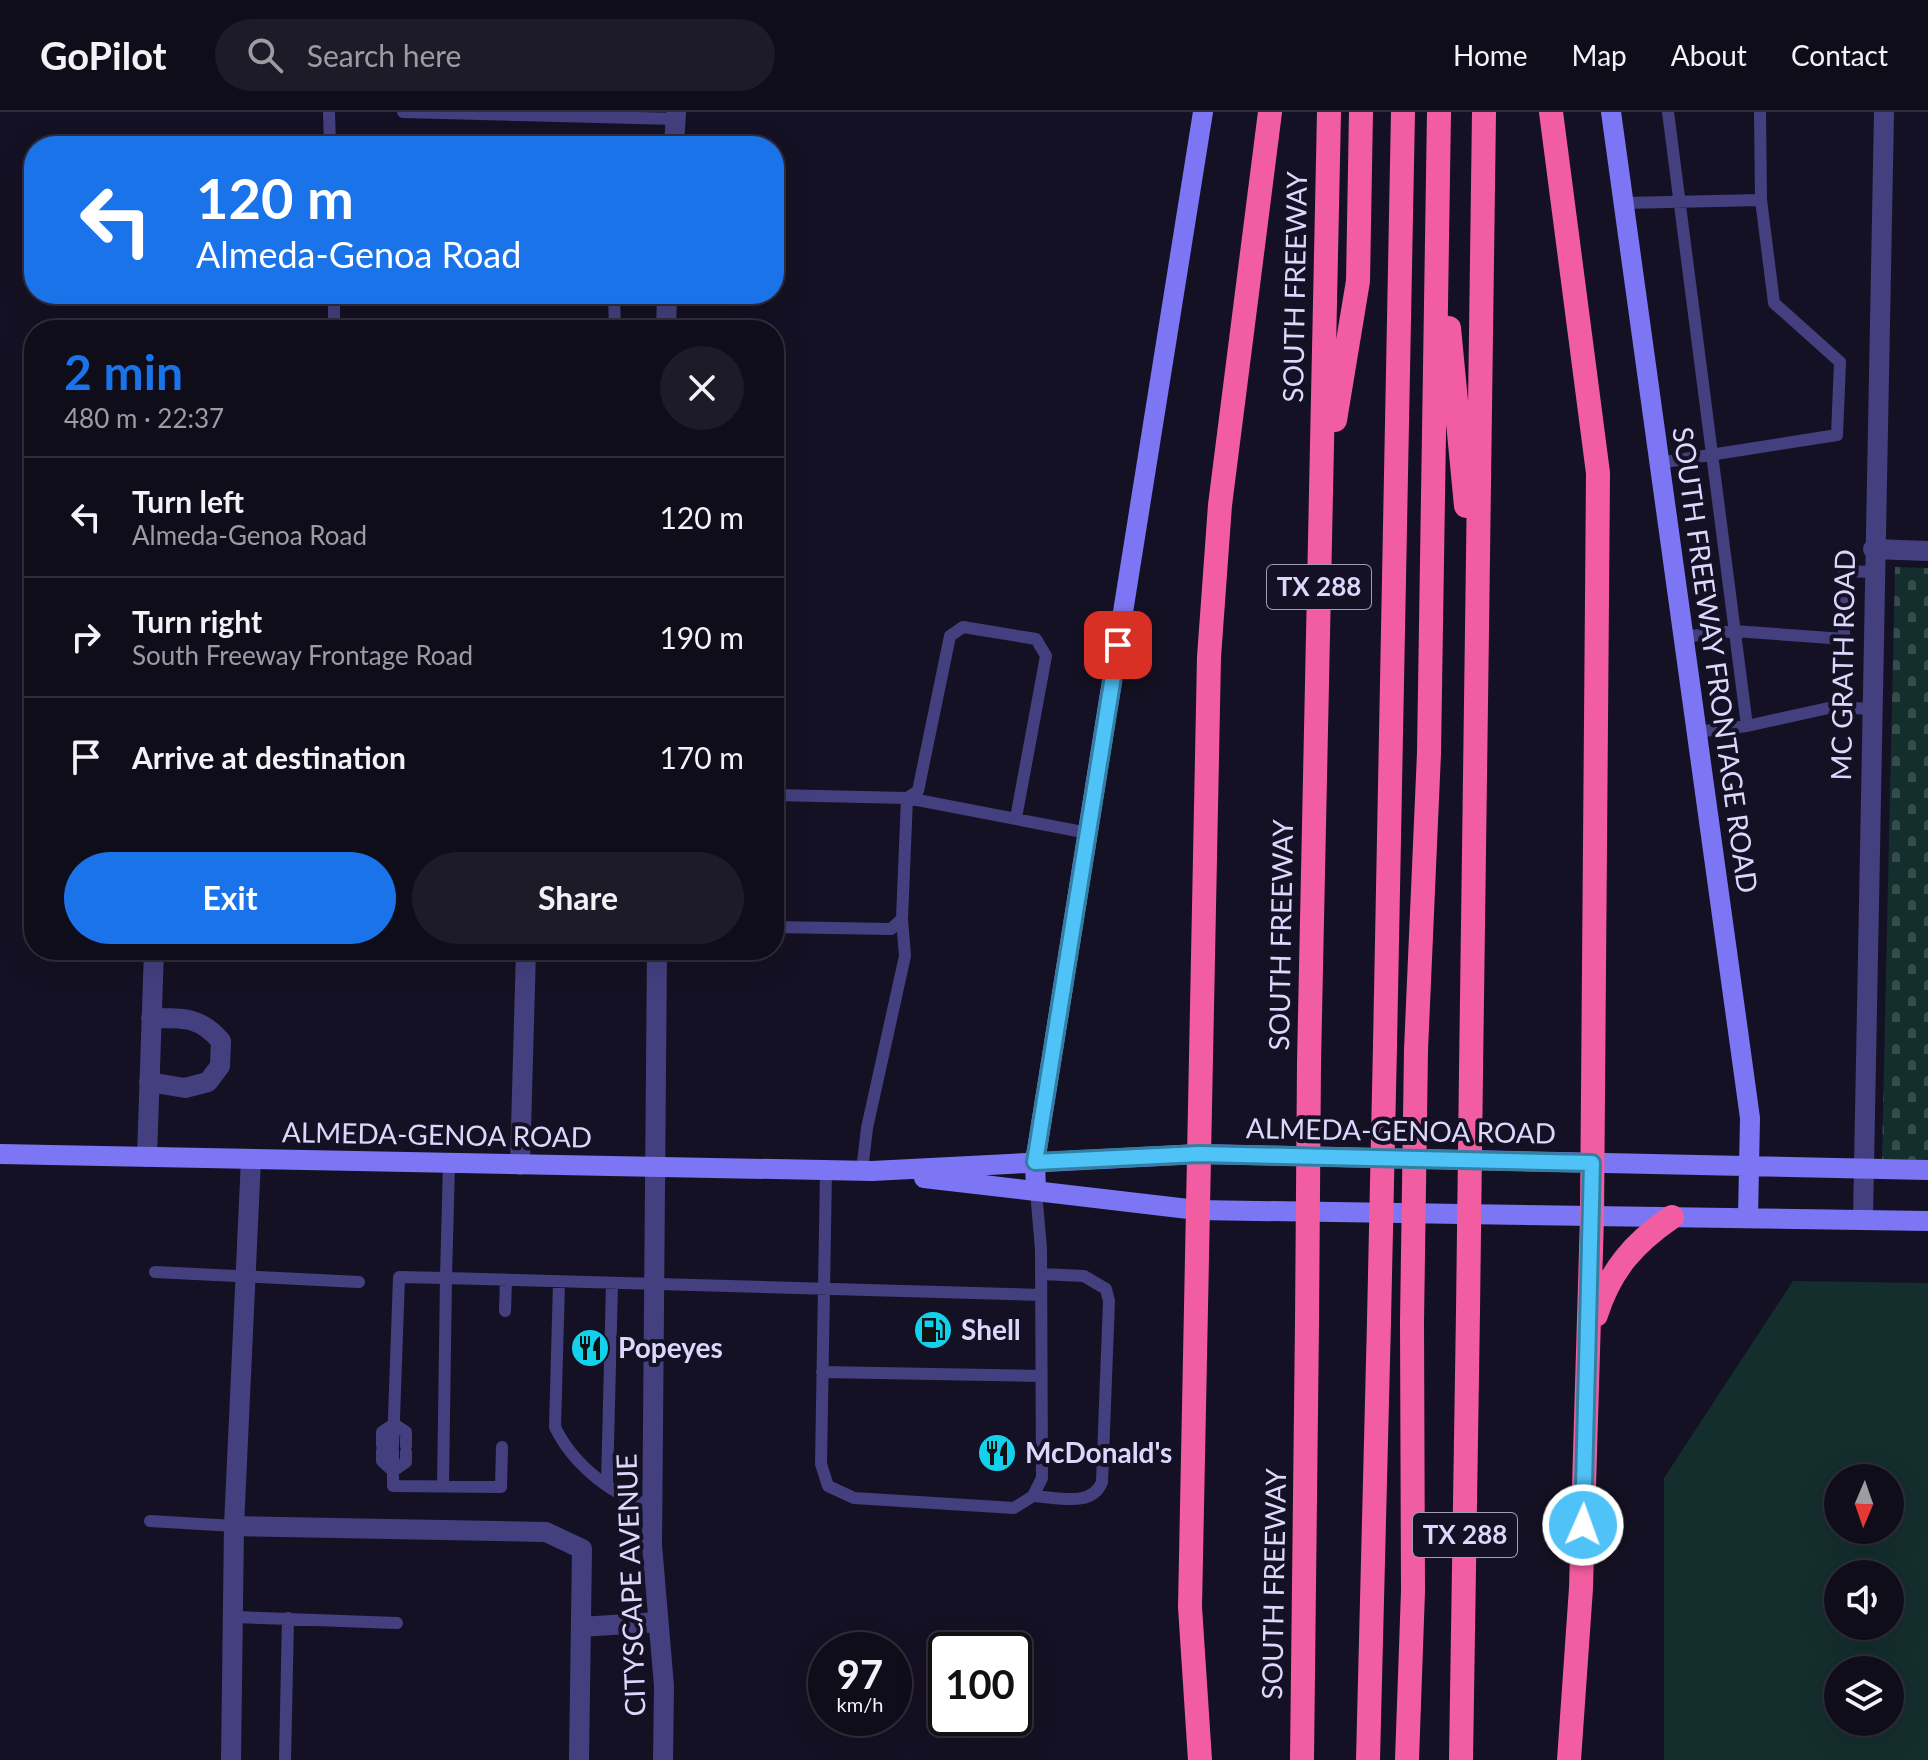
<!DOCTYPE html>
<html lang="en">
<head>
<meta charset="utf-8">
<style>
  body { margin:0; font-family:Lato,sans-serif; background:#1e1b28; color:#f1f3f6; height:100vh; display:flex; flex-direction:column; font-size:30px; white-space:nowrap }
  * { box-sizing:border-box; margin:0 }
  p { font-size:26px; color:#9c9ca3 }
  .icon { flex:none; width:44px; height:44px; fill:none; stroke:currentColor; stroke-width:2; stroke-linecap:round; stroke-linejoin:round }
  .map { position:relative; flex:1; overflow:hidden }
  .side { position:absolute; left:24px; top:208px; width:760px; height:640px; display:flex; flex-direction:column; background:#100d1b; border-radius:32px; box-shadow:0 8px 32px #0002,0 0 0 2px #302d3a }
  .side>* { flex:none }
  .hud { position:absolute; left:24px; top:24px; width:760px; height:168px; border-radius:32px; box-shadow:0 8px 32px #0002,0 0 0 2px #302d3a; background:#1a73e8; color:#fff; overflow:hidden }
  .needle { width:52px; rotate:182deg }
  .tools { position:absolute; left:1824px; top:1352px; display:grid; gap:16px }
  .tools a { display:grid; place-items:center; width:80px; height:80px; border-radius:50%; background:#100d1b; box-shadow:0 8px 32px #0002,0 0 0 2px #302d3a; font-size:40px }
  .speed { position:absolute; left:808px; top:1520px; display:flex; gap:16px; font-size:40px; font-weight:700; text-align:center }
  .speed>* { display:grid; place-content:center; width:104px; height:104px; border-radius:50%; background:#100d1b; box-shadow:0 8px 32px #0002,0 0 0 2px #302d3a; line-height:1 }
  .speed small { font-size:20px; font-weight:400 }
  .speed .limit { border:4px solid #111; border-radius:12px; background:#fff; color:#111 }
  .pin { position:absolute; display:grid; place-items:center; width:68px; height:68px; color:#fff; margin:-34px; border-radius:16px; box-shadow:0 4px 12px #0006 }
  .me { position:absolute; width:88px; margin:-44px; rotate:2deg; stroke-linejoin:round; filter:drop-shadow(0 0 6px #0008) }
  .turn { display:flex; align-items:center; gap:28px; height:168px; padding:0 40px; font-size:36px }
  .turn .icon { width:104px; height:104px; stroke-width:2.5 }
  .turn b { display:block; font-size:56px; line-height:68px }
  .round { display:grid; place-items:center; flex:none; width:84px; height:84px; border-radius:42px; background:#1e1b28 }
  .head { display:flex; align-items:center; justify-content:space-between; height:136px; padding:0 40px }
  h1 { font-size:48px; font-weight:700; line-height:60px; color:#1a73e8 }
  .button { display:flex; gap:16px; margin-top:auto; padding:16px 40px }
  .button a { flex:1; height:92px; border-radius:48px; background:#1a73e8; color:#fff; font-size:32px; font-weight:700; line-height:92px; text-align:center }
  .button a+a { background:#1e1b28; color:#f1f3f6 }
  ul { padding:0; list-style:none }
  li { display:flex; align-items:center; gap:24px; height:120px; padding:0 40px; border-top:2px solid #302d3a }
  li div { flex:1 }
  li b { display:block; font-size:30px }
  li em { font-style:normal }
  header { display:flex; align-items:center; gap:48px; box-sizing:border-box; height:112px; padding:0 40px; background:#100d1b; border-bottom:2px solid #302d3a }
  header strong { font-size:38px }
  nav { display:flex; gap:44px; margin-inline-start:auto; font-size:28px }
  .search { width:560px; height:72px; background:#1e1b28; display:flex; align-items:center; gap:20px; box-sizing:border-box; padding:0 28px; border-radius:44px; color:#9c9ca3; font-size:30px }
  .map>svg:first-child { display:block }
  .grass { fill:#142e2d; fill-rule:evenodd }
  .cemetery { fill:url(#cemetery-stones) }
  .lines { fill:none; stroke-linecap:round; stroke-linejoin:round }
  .lane { stroke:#44407f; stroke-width:12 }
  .street { stroke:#44407f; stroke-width:20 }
  .secondary { stroke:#7c76f4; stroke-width:20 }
  .highway { stroke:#f25da1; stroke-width:24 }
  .highway-bridge { stroke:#f25da1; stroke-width:24 }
  .route-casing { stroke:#337fa1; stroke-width:20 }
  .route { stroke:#4fc3f7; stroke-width:14 }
  .labels { text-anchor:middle; stroke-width:8; stroke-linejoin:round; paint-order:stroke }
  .shield { fill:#151124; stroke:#a09cbb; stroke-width:2 }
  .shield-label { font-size:26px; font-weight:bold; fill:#dcd7fc }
  .street-label { font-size:28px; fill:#dcd7fc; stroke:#151124 }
  .poi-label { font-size:28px; font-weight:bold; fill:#dcd7fc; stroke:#151124; text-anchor:start }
</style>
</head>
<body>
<header>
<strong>GoPilot</strong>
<div class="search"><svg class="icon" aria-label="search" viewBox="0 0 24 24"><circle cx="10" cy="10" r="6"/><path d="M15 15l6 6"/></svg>Search here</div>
<nav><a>Home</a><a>Map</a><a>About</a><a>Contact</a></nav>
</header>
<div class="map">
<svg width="1928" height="1648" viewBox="0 0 1928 1648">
  <defs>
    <pattern id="cemetery-stones" width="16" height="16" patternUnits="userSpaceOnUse" patternTransform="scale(2)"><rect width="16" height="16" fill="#142e2d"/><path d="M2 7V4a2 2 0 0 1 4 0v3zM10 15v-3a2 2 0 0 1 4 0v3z" fill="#364c4c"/></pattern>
  </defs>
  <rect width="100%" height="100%" fill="#151124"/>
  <path class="grass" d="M1793 1169 1928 1171V1648H1664V1366ZM1838 1366H1890V1418H1838ZM1838 1462H1890V1514H1838ZM1838 1558H1890V1610H1838Z"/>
  <path class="cemetery" d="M1895 455 1928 456V1048L1882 1047Z"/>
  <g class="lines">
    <path class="lane" d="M329 0 330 34
      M403 0 676 7
      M1668 0 1747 614 1695 620
      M1760 0 1761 88
      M1624 91 1761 88 1774 191 1840 250 1837 323 1659 351
      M334 182V218
      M614 182 615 218
      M1682 525 1734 519 1844 527V459L1873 460
      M1747 614 1833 595 1871 597
      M774 683 907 686 1088 721
      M774 815 891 817 902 807 907 686 918 679 950 524 963 515 1036 527 1046 544 1016 706
      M449 1051 446 1166 1041 1183
      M826 1059 821 1352 828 1374 854 1386 1014 1396 1033 1384 1042 1366 1041 1137 1036 1079
      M862 1059 867 1016 905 844 902 807
      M155 1160 359 1170
      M559 1170 555 1315C572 1351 614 1387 653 1393
      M505 1199 506 1168
      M822 1260 1041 1264
      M382 1333V1320L394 1312 406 1320V1334
      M393 1334 399 1165 446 1166 443 1374
      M382 1339V1349L393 1359 406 1350V1340
      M393 1339V1374L501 1375 502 1335
      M607 1371 612 1172
      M1033 1384C1057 1385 1092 1396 1102 1370L1109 1189 1106 1177 1084 1164 1041 1162
      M150 1409 234 1414
      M233 1505 397 1511
      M285 1648 288 1506"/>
    <path class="street" d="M674 34 676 0
      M666 218 667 182
      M1873 437 1928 439
      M657 838 652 1433 664 1574 663 1648
      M149 970 185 976 208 970 220 954 221 929C199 904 183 906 151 906
      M147 1045 154 838
      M520 1053 526 838
      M1863 1107 1884 0
      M234 1414 546 1420 582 1437 579 1648
      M581 1515 658 1510
      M231 1648 234 1414 251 1047"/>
    <path class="secondary" d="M1611 0 1750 1006 1748 1105
      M0 1042 872 1059 1199 1042 1928 1058
      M924 1066 1197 1098 1928 1109
      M1036 1079 1035 1050 1203 0"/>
    <path class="highway" d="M1551 0 1598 361 1592 1105 1581 1476 1569 1648
      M1449 216 1466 394
      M1335 308 1358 169 1361 0
      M1385 933 1403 0
      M1416 938 1429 641 1439 0
      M1309 951 1329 0
      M1471 960 1484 0
      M1596 1203C1610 1158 1634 1131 1672 1105
      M1200 1648 1190 1495 1209 545 1220 393 1270 0
      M1302 1648 1307 1210
      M1368 1648 1379 1209
      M1407 1648 1413 1479 1412 1210
      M1461 1648 1468 1199"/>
    <path class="highway-bridge" d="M1468 1199 1471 960
      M1379 1209 1385 933
      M1307 1210 1309 951
      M1412 1210 1416 938"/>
  </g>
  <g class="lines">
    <g class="route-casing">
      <path id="route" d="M1118 533 1035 1050 1199 1042 1592 1051 1583 1413"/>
    </g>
    <use href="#route" class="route"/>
  </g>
  <defs>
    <g id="fuel-disc" transform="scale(2)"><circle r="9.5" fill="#14d1eb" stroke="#151124"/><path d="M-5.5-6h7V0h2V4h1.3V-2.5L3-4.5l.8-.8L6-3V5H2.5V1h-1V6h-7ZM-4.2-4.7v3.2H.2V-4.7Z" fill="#111"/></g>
    <g id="restaurant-disc" transform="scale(2)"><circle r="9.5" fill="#14d1eb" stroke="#151124"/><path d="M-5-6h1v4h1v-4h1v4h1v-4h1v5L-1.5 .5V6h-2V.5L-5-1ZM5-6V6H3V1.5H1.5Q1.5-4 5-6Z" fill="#111"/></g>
  </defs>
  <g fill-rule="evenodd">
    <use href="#fuel-disc" x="933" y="1218"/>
    <use href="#restaurant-disc" x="590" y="1236"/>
    <use href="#restaurant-disc" x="997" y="1341"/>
  </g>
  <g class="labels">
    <g class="shield">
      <rect x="1267" y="453" width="104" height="44" rx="6"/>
      <rect x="1413" y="1401" width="104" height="44" rx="6"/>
    </g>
    <g class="shield-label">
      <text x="1319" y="484">TX 288</text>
      <text x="1465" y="1432">TX 288</text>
    </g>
    <g class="street-label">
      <text transform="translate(1295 175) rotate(-89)" y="10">SOUTH FREEWAY</text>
      <text transform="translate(1715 548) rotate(82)" y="10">SOUTH FREEWAY FRONTAGE ROAD</text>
      <text transform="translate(1843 553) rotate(-89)" y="10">MC GRATH ROAD</text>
      <text transform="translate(1281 823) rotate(-89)" y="10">SOUTH FREEWAY</text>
      <text transform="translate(1401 1019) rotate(1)" y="10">ALMEDA-GENOA ROAD</text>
      <text transform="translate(437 1023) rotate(1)" y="10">ALMEDA-GENOA ROAD</text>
      <text transform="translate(1274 1472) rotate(-89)" y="10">SOUTH FREEWAY</text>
      <text transform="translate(631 1473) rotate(-92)" y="10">CITYSCAPE AVENUE</text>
    </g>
    <g class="poi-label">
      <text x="961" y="1228">Shell</text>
      <text x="618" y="1246">Popeyes</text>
      <text x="1025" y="1351">McDonald's</text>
    </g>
  </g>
</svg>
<div class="tools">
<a><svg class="needle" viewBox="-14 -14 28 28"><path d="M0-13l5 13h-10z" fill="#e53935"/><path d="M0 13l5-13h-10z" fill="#9c9ca3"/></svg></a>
<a><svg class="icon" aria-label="sound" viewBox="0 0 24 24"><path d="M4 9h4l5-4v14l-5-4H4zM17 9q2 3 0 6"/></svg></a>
<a><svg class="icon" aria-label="layers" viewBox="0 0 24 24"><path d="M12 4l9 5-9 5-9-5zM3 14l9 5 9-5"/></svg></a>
</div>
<div class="speed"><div>97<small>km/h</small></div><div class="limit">100</div></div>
<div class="pin" style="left:1118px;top:533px;background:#d93025"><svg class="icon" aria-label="arrive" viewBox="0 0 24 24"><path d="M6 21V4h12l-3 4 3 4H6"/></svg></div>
<svg class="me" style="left:1583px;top:1413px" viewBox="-20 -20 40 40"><circle r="17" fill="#4fc3f7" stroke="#fff" stroke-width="3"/><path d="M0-11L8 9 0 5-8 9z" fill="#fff"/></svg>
<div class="hud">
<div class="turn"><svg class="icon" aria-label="left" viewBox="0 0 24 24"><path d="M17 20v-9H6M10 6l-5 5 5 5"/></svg><div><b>120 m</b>Almeda-Genoa Road</div></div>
</div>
<section class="side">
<div class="head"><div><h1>2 min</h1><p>480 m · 22:37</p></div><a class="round"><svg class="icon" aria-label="close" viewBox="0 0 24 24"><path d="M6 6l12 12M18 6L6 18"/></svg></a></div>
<ul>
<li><svg class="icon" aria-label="left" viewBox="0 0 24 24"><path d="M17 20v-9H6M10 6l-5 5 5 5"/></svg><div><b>Turn left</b><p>Almeda-Genoa Road</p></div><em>120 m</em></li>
<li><svg class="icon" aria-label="right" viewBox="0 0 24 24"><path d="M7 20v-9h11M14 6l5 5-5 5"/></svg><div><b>Turn right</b><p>South Freeway Frontage Road</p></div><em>190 m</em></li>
<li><svg class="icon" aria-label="arrive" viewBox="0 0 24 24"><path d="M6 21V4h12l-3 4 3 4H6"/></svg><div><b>Arrive at destination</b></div><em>170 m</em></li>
</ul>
<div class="button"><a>Exit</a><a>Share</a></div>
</section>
</div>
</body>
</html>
